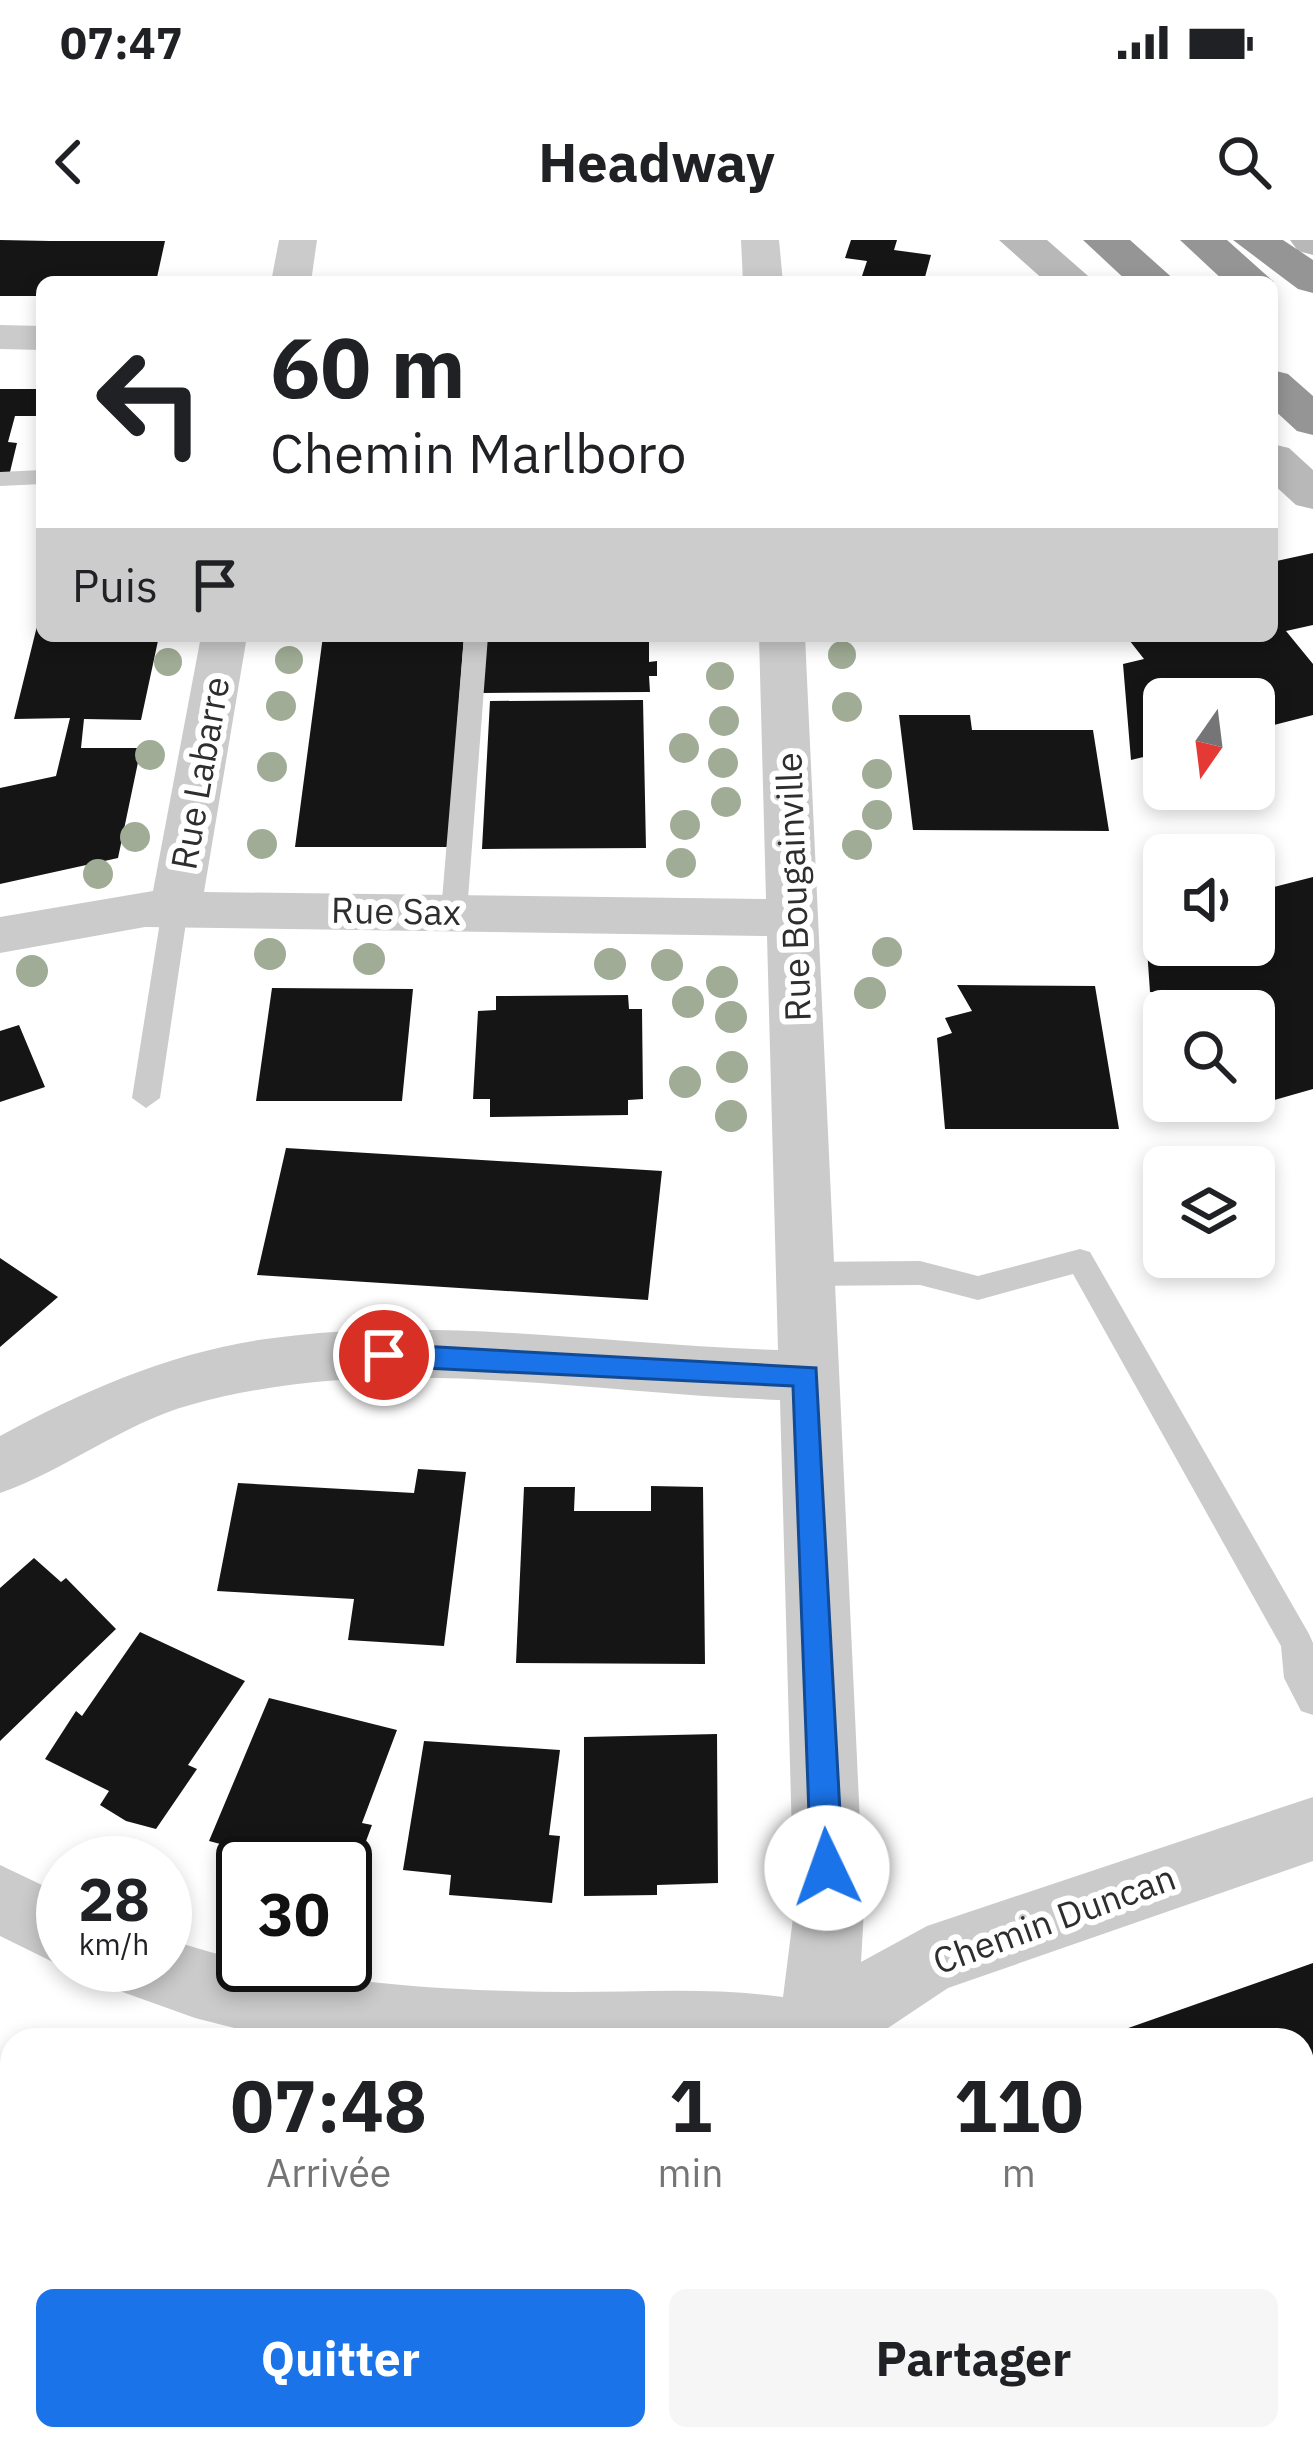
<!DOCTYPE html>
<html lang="fr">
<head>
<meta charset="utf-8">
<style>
  body { margin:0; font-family:"IBM Plex Sans",sans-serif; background:#f6f6f6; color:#202124; height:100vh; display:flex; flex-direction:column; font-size:45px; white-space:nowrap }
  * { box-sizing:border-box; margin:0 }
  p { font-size:39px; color:#757577 }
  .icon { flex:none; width:66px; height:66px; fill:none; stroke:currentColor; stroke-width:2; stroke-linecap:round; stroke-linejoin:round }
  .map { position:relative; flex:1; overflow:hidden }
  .side { position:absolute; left:0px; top:1788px; width:1314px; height:423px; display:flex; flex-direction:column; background:#fff; border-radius:36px 36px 0 0; box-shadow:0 6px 18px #0003 }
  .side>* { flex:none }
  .top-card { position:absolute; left:36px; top:36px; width:1242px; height:366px; border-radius:18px; box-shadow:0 6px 18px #0003; background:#fff; color:#202124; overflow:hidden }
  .needle { width:78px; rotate:194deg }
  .fabs { position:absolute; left:1143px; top:438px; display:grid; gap:24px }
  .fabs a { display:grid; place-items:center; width:132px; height:132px; border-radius:18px; background:#fff; box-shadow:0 6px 18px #0003; font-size:60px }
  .speed { position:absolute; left:36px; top:1596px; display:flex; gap:24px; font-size:60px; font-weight:700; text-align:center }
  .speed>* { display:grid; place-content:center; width:156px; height:156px; border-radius:50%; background:#fff; box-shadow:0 6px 18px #0003; line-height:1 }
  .speed small { font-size:30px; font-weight:400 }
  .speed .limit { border:6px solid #111; border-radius:18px; background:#fff; color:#111 }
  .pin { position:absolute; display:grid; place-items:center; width:102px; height:102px; color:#fff; margin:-51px; border:6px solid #fff; border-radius:50%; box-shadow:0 3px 12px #0007 }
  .me { position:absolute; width:132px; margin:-66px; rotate:357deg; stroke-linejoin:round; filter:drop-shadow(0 0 9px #0008) }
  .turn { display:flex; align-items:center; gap:42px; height:252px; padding:0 36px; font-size:54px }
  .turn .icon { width:156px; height:156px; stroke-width:2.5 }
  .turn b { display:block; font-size:84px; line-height:102px }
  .then { display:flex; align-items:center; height:114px; padding:0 36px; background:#0003; gap:24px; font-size:45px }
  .eta { display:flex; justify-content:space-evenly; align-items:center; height:204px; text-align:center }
  .eta b { font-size:72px; font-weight:700; line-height:84px }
  .cta { display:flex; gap:24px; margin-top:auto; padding:24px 36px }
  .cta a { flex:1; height:138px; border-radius:18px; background:#1a73e8; color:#fff; font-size:48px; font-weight:700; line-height:138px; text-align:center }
  .cta a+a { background:#f6f6f6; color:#202124 }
  .status { display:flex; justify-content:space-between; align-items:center; height:84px; padding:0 60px; background:#fff; direction:ltr }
  .status svg { height:33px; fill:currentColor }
  header { display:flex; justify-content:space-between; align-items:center; height:156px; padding:0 36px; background:#fff; font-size:54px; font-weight:700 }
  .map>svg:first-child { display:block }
  .building { fill:#151515 }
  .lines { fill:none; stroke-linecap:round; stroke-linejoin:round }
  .service { fill:#cbcbcb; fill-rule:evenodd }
  .minor { fill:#cbcbcb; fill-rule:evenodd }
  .secondary { fill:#b8b8b8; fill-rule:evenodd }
  .motorway { fill:#959595; fill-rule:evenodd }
  .tree { fill:#a0ac95 }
  .route { fill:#1a73e8; stroke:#114b97; stroke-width:3 }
  .labels { text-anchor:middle; stroke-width:12; stroke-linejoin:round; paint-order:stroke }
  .street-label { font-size:36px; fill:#2e2e2e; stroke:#fff }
</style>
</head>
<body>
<div class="status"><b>07:47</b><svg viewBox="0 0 49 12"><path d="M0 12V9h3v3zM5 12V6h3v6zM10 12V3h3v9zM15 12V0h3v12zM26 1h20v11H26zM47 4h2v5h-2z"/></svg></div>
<header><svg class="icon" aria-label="back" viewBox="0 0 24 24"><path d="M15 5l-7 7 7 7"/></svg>Headway<svg class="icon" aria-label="search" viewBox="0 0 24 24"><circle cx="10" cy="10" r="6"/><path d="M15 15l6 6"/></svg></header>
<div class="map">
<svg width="1313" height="2210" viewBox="0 0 1313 2210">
  <rect width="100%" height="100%" fill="#fff"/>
  <path class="building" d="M0 0 50 1H165L156 42H42V56H0Z
    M851 0H897L894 10 931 15 925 37 945 42H860L867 21 845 18Z
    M0 149H42V176H15L8 202 17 203 10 232H0Z
    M1313 313V385L1286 391 1313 424V475L1254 490V459H1164V512L1131 520 1123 424 1144 419 1126 396H1272V322Z
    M40 374 42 396H159L141 480 84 479 81 508H141L118 618 0 644V548L56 536 70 478 14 479Z
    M323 396H464L448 607H295Z
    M484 396H649V422L657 421V436H649L650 452 481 453Z
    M643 460 646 608 482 609 490 461Z
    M899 475H970L972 490H1093L1109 591 913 590Z
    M1313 637V849L1250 867 1254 771H1202L1201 755 1150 752 1145 680 1164 675V705H1254V652Z
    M957 745 1095 746 1119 889H945L937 798 952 793 945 778 972 771Z
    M272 748 413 749 402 861H256Z
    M628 755 629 769H642L643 859 628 860V875L490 877V859H473L478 771 496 770V756Z
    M19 785 45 847 0 862V791Z
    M286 908 662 931 648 1060 257 1035Z
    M0 1018 58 1057 0 1107Z
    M418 1229 466 1232 444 1406 348 1400 354 1359 217 1351 238 1243 414 1253Z
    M651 1246 703 1247 705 1424 516 1423 524 1247H575L574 1271H651Z
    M34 1318 61 1342 66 1338 116 1389 0 1501V1348Z
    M140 1392 245 1441 188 1525 197 1529 156 1589 126 1581 100 1565 109 1551 45 1519 76 1471 82 1476Z
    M269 1458 397 1490 362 1583 372 1585 349 1647 345 1623H254L258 1614 209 1601Z
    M717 1494 718 1643 657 1645V1655L584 1656V1497Z
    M424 1501 560 1510 549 1595 560 1596 552 1663 449 1655 451 1635 403 1630Z
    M1313 1723V2017L1302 2021V1800L1097 1799Z
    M0 1833 12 1840V1892L0 1910Z
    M771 2199H933L946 2210H763Z"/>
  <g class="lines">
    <path class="service" d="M42 230V244L0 246V232Z
      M464 396H488L467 672 454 681 441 672Z
      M175 660 188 669 160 858 146 868 132 858 162 669Z
      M1080 1009 1090 1012 1309 1394 1313 1403V1475L1301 1471 1284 1438 1281 1406 1073 1034 978 1060 920 1045 804 1046 794 1042 789 1034 794 1026 804 1022 920 1021 978 1036Z"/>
    <path class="minor" d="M279 0H317L311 42H271Z
      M741 0H779L783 42H743Z
      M0 85 42 86V110L0 109Z
      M201 396H247L204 652 766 659 759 396H805L864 1670 861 1722 927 1686 1313 1557V1621L948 1748 870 1800H281L195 1778 117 1750 106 1725H165V1698C293 1742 432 1751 571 1752 642 1752 712 1747 783 1757L794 1670 780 1160C584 1153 382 1111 190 1165 122 1184 66 1230 0 1253V1196C83 1151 172 1112 266 1099 436 1075 608 1105 778 1110L767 696 145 687 0 713V677L153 651Z
      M0 1625 63 1655V1725H69L63 1727 0 1696Z
      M503 2199H586L582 2210H498Z
      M1121 2199H1206L1211 2210H1125Z"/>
    <path class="secondary" d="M999 0H1047L1095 42H1046Z
      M1290 0H1313V15L1298 11Z
      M1272 204 1289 208 1313 230V269L1296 265 1272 243Z"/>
    <path class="motorway" d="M1083 0H1130L1177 42H1128Z
      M1180 0H1227L1274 42H1225Z
      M1233 0H1283L1313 20V53L1298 49Z
      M1272 130 1288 134 1313 156V195L1297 191 1272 168Z"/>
  </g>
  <g class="tree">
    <circle cx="842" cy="415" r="14"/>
    <circle cx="289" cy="420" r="14"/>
    <circle cx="168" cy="422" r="14"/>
    <circle cx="720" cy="436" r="14"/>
    <circle cx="281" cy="466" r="15"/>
    <circle cx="847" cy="467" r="15"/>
    <circle cx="724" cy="481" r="15"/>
    <circle cx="684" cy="508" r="15"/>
    <circle cx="150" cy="515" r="15"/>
    <circle cx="723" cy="523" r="15"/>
    <circle cx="272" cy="527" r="15"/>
    <circle cx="877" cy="534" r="15"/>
    <circle cx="726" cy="562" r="15"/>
    <circle cx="877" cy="575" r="15"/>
    <circle cx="685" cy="585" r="15"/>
    <circle cx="135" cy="597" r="15"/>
    <circle cx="262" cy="604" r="15"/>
    <circle cx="857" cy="605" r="15"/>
    <circle cx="681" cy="623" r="15"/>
    <circle cx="98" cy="634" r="15"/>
    <circle cx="887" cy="712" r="15"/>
    <circle cx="270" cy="714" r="16"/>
    <circle cx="369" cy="719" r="16"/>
    <circle cx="610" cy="724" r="16"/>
    <circle cx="667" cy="725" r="16"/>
    <circle cx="32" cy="731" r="16"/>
    <circle cx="722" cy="742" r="16"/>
    <circle cx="870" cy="753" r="16"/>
    <circle cx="688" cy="762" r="16"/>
    <circle cx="731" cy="777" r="16"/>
    <circle cx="732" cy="827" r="16"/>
    <circle cx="685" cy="842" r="16"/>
    <circle cx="731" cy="876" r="16"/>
  </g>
  <path class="route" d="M384 1104 816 1128 843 1628 839 1638 827 1643 816 1638 811 1628 793 1146 384 1126 370 1115Z"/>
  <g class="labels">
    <g class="street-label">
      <text transform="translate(200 533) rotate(-80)" y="13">Rue Labarre</text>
      <text transform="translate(793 647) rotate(-92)" y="13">Rue Bougainville</text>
      <text transform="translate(396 671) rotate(1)" y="13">Rue Sax</text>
      <text transform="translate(1054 1679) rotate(-20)" y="13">Chemin Duncan</text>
    </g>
  </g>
</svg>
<div class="fabs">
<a><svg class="needle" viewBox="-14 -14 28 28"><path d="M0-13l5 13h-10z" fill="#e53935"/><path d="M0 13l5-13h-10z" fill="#757577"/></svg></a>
<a><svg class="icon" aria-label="sound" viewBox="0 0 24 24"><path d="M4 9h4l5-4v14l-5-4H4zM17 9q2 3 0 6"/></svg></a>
<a><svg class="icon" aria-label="search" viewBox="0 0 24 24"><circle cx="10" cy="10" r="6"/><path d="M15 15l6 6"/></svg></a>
<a><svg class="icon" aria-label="layers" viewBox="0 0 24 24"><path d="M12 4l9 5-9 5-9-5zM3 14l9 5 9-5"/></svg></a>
</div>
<div class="speed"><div>28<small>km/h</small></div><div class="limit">30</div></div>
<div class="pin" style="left:384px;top:1115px;background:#d93025"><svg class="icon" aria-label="arrive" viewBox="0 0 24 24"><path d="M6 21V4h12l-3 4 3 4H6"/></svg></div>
<svg class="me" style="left:827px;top:1628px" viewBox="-20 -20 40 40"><circle r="19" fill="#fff"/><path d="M0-13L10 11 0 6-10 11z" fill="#1a73e8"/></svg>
<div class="top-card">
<div class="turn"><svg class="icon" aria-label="left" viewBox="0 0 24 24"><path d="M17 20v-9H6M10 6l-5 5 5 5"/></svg><div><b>60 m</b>Chemin Marlboro</div></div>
<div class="then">Puis<svg class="icon" aria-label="arrive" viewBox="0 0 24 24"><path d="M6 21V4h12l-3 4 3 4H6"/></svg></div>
</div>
<section class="side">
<div class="eta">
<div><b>07:48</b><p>Arrivée</p></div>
<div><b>1</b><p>min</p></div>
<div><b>110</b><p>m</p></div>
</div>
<div class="cta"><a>Quitter</a><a>Partager</a></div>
</section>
</div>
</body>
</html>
